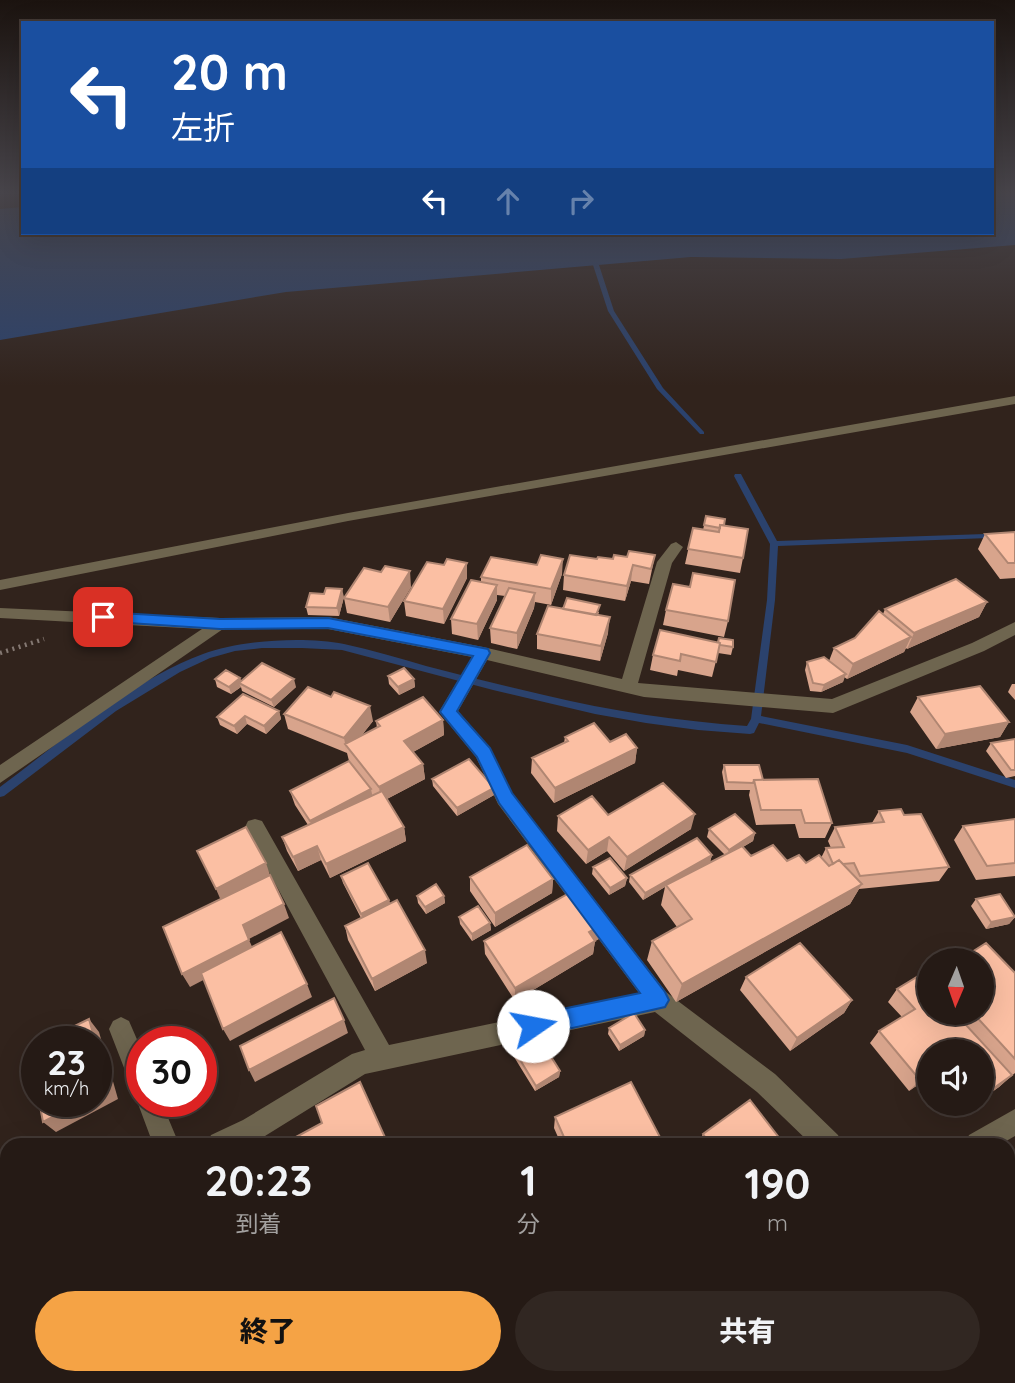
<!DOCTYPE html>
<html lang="ja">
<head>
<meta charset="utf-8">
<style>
  body { margin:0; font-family:Quicksand,"Noto Sans JP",sans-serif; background:#312722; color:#f1f3f6; height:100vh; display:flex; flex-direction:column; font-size:26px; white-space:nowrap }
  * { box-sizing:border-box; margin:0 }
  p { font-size:23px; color:#a3a1a0 }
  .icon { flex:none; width:38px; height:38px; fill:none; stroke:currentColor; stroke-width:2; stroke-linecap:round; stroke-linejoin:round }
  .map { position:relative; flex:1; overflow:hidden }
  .details { position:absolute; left:0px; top:1138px; width:1015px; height:247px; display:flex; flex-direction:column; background:#251a15; border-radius:21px 21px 0 0; box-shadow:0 7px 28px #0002,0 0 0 2px #423834 }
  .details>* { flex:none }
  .banner { position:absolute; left:21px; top:21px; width:973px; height:214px; border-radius:0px; box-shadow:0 7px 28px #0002,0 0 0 2px #423834; background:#1a4fa0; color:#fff; overflow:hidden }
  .needle { width:46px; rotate:182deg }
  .controls { position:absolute; left:917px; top:948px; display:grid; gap:14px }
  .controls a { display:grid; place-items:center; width:77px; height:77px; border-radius:50%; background:#251a15; box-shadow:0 7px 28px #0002,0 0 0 2px #423834; font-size:35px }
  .speed { position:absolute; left:21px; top:1026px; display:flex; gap:14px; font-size:35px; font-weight:700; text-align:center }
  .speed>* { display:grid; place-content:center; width:91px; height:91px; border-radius:50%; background:#251a15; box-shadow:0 7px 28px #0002,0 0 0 2px #423834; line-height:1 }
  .speed small { font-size:18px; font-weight:400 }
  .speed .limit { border:10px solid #d22; background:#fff; color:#111 }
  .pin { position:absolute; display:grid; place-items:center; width:60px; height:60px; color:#fff; margin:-30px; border-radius:14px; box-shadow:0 4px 10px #0006 }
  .me { position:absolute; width:77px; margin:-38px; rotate:78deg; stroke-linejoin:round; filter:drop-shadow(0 0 5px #0008) }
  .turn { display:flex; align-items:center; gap:24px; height:147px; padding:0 35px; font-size:32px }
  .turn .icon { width:91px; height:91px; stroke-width:2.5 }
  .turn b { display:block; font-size:49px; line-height:60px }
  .lanes { display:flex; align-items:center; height:66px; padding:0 35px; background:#0003; justify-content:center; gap:35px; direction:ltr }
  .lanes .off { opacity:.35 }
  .eta { display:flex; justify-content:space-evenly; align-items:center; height:119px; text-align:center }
  .eta b { font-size:42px; font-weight:800; line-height:49px }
  .button { display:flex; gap:14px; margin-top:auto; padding:14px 35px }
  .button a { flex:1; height:80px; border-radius:42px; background:#f5a345; color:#111; font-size:28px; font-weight:800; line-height:80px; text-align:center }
  .button a+a { background:#312722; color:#f1f3f6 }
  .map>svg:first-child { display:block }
  .water { fill:#2b426d }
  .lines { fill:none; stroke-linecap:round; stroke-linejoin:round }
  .stream { fill:#2b426d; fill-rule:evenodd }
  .path { stroke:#847872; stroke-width:4.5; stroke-dasharray:2 4.5; stroke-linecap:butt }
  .street { fill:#6e654f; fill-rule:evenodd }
  .wall { fill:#d8a48c }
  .shaded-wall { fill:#b08672 }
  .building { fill:#fbbfa3; stroke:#b08672; stroke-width:2 }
  .route { fill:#1a73e8; stroke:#114b97; stroke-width:2 }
</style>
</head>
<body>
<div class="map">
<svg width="1015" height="1383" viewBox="0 0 1015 1383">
  <rect width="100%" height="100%" fill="#31231c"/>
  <path class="water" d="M992 192H1015V245L841 259 691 257 286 292 0 340V209L23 207V233H992Z"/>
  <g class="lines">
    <path class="stream" d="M596 263 599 265 614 311 663 388 704 432V434H700L657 389 608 311 593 265Z
      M735 474H741L742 476 777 541 1015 533V537L778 546 775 600 761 716 907 745 1015 780V788L907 753 759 723 754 733 750 734 698 730 646 723 595 714 493 690 342 650 302 648H262L235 651 210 658 180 672 116 711 4 796 0 797V787C62 741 130 681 203 654 240 640 304 636 344 644 371 650 399 658 426 666 465 676 504 686 544 695 611 711 678 721 747 726L751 719 767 600 770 544 734 476Z"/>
    <path class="path" d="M0 653 44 639"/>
    <path class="street" d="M1015 396V404L348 521 0 590V580L348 513Z
      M676 542 683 547 672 563 638 683 832 699 972 643 1015 622V635L984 651 833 713 644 697 487 660 458 711 490 748 512 793 666 992 775 1074 838 1135 842 1144H811L757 1092 655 1012 365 1074 265 1136V1144H207L211 1135 243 1120 352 1054 365 1050 248 833 245 827 248 821 255 819 262 821 389 1045 639 993 498 804 476 757 439 712 472 657 328 629H223L0 783V765L202 629 0 618V608L220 618 328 617 483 647 622 679 657 562 671 544Z
      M121 1017 129 1021 142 1051V1101H161L179 1144H153L137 1101 140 1093 133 1091 109 1029 113 1021Z
      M1015 1109V1136L1001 1144H965L969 1135Z
      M105 1377H140L138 1383H103Z
      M621 1377H671L673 1383H619Z"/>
  </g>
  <path class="wall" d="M706 516 724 525 743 558 740 573 685 564 693 528 703 530Z
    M1015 532V578L1000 579 978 549 985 534Z
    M655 555 649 584 631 581 625 601 563 590 564 575 597 559Z
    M467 563V578L444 624 406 616 404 601 444 565Z
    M562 574 551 605 535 602 534 608 517 649 491 643 490 628 505 596 497 595V600L478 640 452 634 451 619 481 582V577Z
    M411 587 390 622 347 613 344 598Z
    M690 587 728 621 724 637 663 625 666 610Z
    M344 597 339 616 308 615 306 607Z
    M987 602 979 617 907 649 906 648 904 652 847 679 844 677 843 682 821 692 810 691 805 670 807 662 829 661 834 648 855 638 883 614 885 609Z
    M563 609 599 612 598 615 608 633 600 661 537 649V634Z
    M660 630 733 647 731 655 718 653 712 677 678 670 677 676 650 670 653 655Z
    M388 676 414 679 415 687 399 695 389 684Z
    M240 678 241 681 296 687 274 707 242 691 241 687 231 694 217 687 215 679Z
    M1012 684H1015V700L1008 692Z
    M918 697 1009 722 1000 737 936 749 910 712Z
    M279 711 281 719 266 734 247 724 237 734 220 725 217 717Z
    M284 714 373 721 362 735 377 728 376 721 443 720 444 735 413 752 423 764 425 779 387 799 404 827 406 841 330 878 321 860 298 871 287 851 282 837 308 825 295 805 290 791 349 761 347 753 288 729Z
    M565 737 610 742 637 748 635 763 554 803 531 773 532 758 564 743Z
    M1015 739V776L1006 778 986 751 991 743Z
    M724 765 763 780 832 823 825 838H799L795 824 756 825 749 795 750 790H725L722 772Z
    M432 779 494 795 457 816 433 786Z
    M879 811 904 815 949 867 939 881 859 889 850 904 676 1002 647 960 652 941 677 927 661 905 665 887 643 900 629 882 630 875 712 855 710 862 725 855 707 837 709 829 755 833 753 841 743 847 751 856 806 863 821 858 826 848H831L828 841 835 827 872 823Z
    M608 815 691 829 624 871 607 851 586 864 557 831 558 816Z
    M1015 819V876L976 880 954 840 963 826Z
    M593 867 627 878 625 886 609 895 592 874Z
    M341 876 389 900 390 904 427 963 375 991 348 940 345 926 361 918 343 883Z
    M470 877 553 879 552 893 495 927 470 891Z
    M417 896H444L445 903 426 914 418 903Z
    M976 899 1015 917 1009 924 986 929 971 906Z
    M459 917 490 923 491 930 472 941 460 924Z
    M604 936 595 941 593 954 515 1001 485 954 484 941Z
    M1015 973V1073L999 1087 982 1099V1052H929V1077L909 1091 870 1043 879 1031 902 1017 888 1002 897 989 928 985 929 983V1013H982Z
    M746 977 852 1000 844 1013 790 1051 740 990Z
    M609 1028 645 1030 644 1036 619 1051 608 1034Z
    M511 1045 560 1071 559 1077 535 1091 511 1052Z
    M555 1117 661 1139 659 1144H561L554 1128Z
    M703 1134 784 1144H698Z"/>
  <path class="shaded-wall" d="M563 559 562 574 551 605V589Z
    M467 563V578L444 624 443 609Z
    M633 565 631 581 625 601 627 586Z
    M410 571 411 587 390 622 388 607Z
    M497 585V600L478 640 477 624Z
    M342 589 344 597 339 616 337 608Z
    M535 593 534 608 517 649V633Z
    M987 602 979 617 907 649 914 633Z
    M610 617 608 633 600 661 601 646Z
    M911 637 904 652 847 679 853 664Z
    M846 674 843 682 821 692 824 685Z
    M240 678 242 684 239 683 241 687 231 694 229 687Z
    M294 679 296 687 274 707 271 700Z
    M414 679 415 687 399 695 398 687Z
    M370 706 373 721 350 750 345 744 347 754 344 738Z
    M279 711 281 719 266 734 264 726Z
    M245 716 247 724 237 734 234 726Z
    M443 720 444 735 406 756 404 741Z
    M1009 722 1000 737 936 749 945 734Z
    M637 748 635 763 554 803 555 788Z
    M423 764 425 779 381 802 379 787Z
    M494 788V795L457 816V808Z
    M371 789 374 804 314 836 310 821Z
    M695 814 691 829 624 871 627 857Z
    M404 827 406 841 330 878 326 864Z
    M755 833 753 841 726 857 729 850Z
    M609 837 607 851 586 864 588 850Z
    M317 846 321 860 298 871 293 857Z
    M712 855 710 862 666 885 665 887 643 900 645 893Z
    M266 863 271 878 222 903 216 889Z
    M627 878 625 886 609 895 610 888Z
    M553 879 552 893 495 927V913Z
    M862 884 850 904 676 1002 682 984Z
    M444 896 445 903 426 914 425 907Z
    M389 900 391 907 363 921 361 914Z
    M284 904 289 918 249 939 243 925Z
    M1015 917 1009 924 986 929 991 922Z
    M606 922 604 936 587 946 589 932Z
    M490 923 491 930 472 941V934Z
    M249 940 255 953 190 987 182 974Z
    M595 941 593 954 515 1001V988Z
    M425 950 427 963 375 991 372 979Z
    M307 984 312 997 230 1041 223 1029Z
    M852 1000 844 1013 790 1051 797 1038Z
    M89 1019 99 1032 118 1099 56 1132 43 1122 83 1101H96V1041H95Z
    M344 1020 348 1033 255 1082 249 1070Z
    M645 1030 644 1036 619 1051 620 1045Z
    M560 1071 559 1077 535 1091 536 1086Z
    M929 1073V1077L909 1091 920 1080Z
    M1012 1075 999 1087 982 1099V1097L987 1093Z
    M661 1139 659 1144H651Z
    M7 1218V1262L0 1269V1224Z
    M0 1304 7 1318V1343L0 1329Z
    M24 1377H36L39 1383H27Z
    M80 1377H106L100 1383 75 1382Z
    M286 1377H290L294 1383H289Z
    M559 1377H563L556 1383H553Z"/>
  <path class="building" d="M706 516 725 519 724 525H720V528L704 525Z
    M720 525 748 529 743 558 688 549 693 528 719 532Z
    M1015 532V563H1008L985 534Z
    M629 551 655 555 651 569 633 565 627 586 564 575 570 555 597 559 598 557 613 559 614 555 627 557Z
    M541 555 563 559 551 589 481 577 491 557 537 565Z
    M447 559 467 563 443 609 404 601 427 562 444 565Z
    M385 566 410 571 388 607 344 598 364 568 381 572Z
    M693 573 735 580 728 621 666 610 673 584 690 587Z
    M956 579 987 602 914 633 885 609Z
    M471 580 497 585 477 624 451 619Z
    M326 588 342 589 337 608 306 607 310 593 324 594Z
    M509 588 535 593 517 633 490 628Z
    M567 598 600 605 596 615 563 609Z
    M548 606 610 617 601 646 537 634Z
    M879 611 911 637 853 664 834 648 855 638Z
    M660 630 720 643 716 662 681 654 680 661 653 655Z
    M719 638 733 640V647L720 645V643L718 642Z
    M824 657 846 674 824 685 813 683 807 662Z
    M262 663 294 679 271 700 239 683Z
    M404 668 414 679 398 687 388 676Z
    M226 670 240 678 229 687 215 679Z
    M980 686 1009 722 945 734 918 697Z
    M308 687 331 697 334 692 370 706 344 738 284 714Z
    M243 694 279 711 264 726 245 716 234 726 217 717Z
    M423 697 443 720 404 741 423 764 379 787 345 744 380 726 376 721Z
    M594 723 610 742 626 734 637 748 555 788 532 758 568 741 565 737Z
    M1015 739V770H1011L991 743Z
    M469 759 494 788 457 808 432 779Z
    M349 761 371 789 310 821 290 791Z
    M724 765H759L763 780H754L753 783 727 782Z
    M818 779 832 823H805L801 810H761L754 780Z
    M663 783 695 814 627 857 609 837 588 850 558 816 592 796 608 815Z
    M382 791 404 827 326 864 317 846 293 857 282 837Z
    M901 809 904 815 921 814 949 867 860 876 854 863 843 864 839 860 833 864 826 848 844 847 835 827 884 822 879 811Z
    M735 814 755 833 729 850 709 829Z
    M1015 819V863L987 866 963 826Z
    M246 827 266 863 216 889 197 851Z
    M697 838 712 855 645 893 630 875Z
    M527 845 553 879 495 913 470 877Z
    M773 845 787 861 799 855 806 863 819 855 829 866 839 860 862 884 682 984 652 941 692 919 666 885 742 846 751 856Z
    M610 858 627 878 610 888 593 867Z
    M368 863 389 900 361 914 341 876Z
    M270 875 284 904 243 925 249 940 182 974 163 927Z
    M436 884 444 896 425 907 417 896Z
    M580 887 606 922 589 932 595 941 515 988 484 941Z
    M1000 894 1015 917 991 922 976 899Z
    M397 900 425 950 372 979 345 926Z
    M478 906 490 923 472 934 459 917Z
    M281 932 307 984 223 1029 201 973Z
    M800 943 852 1000 797 1038 746 977Z
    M986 943 1015 973V1059L973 1013H982V961H958Z
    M920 975 929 985V1013H955L1012 1075 987 1093 982 1087V1052H929V1073L920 1080 879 1031 915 1009 897 989Z
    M334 998 344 1020 249 1070 240 1046Z
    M634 1013 645 1030 620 1045 609 1028Z
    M89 1019 95 1041H44Z
    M535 1031 560 1071 536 1086 511 1045Z
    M37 1045V1092L27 1049Z
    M96 1047 108 1088 96 1094Z
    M360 1082 388 1144H283L322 1123 316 1106Z
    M631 1082 661 1139 651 1144H567L555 1117Z
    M750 1100 784 1144H710L703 1134Z
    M39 1101H83L43 1122Z
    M0 1161 7 1171V1218L0 1224Z
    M0 1329 7 1343V1377H24L27 1383H0Z
    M72 1377H80L75 1382Z
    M241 1377H286L289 1383H235Z
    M530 1377H559L553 1383H533Z"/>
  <linearGradient id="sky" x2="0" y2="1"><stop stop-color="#1b130f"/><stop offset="0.5" stop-color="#48454b"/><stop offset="1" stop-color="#48454b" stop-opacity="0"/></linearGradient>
  <rect width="1015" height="386" fill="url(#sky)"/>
  <path class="route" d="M103 612 220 619 328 618 488 649 490 653 457 711 490 748 512 793 665 992 669 1000 665 1007 533 1037 525 1034 522 1026 525 1019 533 1015 640 993 499 803 477 757 440 712 473 656 328 628 220 629 98 621 96 617Z"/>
</svg>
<div class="controls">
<a><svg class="needle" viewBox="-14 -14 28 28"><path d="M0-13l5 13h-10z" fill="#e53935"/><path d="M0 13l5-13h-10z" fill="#a3a1a0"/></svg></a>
<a><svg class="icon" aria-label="sound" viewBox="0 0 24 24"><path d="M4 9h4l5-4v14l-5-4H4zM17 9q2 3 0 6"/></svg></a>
</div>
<div class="speed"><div>23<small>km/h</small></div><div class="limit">30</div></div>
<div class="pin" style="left:103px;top:617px;background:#d93025"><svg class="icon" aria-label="arrive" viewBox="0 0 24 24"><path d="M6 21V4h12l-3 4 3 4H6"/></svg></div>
<svg class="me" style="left:533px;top:1026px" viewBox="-20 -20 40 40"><circle r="19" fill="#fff"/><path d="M0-13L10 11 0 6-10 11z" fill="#1a73e8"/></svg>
<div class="banner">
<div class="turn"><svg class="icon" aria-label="left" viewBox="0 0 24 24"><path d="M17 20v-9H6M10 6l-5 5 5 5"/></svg><div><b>20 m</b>左折</div></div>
<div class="lanes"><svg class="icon" aria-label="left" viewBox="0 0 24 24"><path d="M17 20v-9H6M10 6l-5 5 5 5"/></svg><svg class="icon off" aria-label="ahead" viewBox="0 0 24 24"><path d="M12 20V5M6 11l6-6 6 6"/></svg><svg class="icon off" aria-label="right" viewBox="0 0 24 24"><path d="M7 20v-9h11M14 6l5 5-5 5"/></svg></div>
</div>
<section class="details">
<div class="eta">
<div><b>20:23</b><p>到着</p></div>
<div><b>1</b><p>分</p></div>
<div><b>190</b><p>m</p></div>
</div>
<div class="button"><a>終了</a><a>共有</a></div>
</section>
</div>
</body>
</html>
